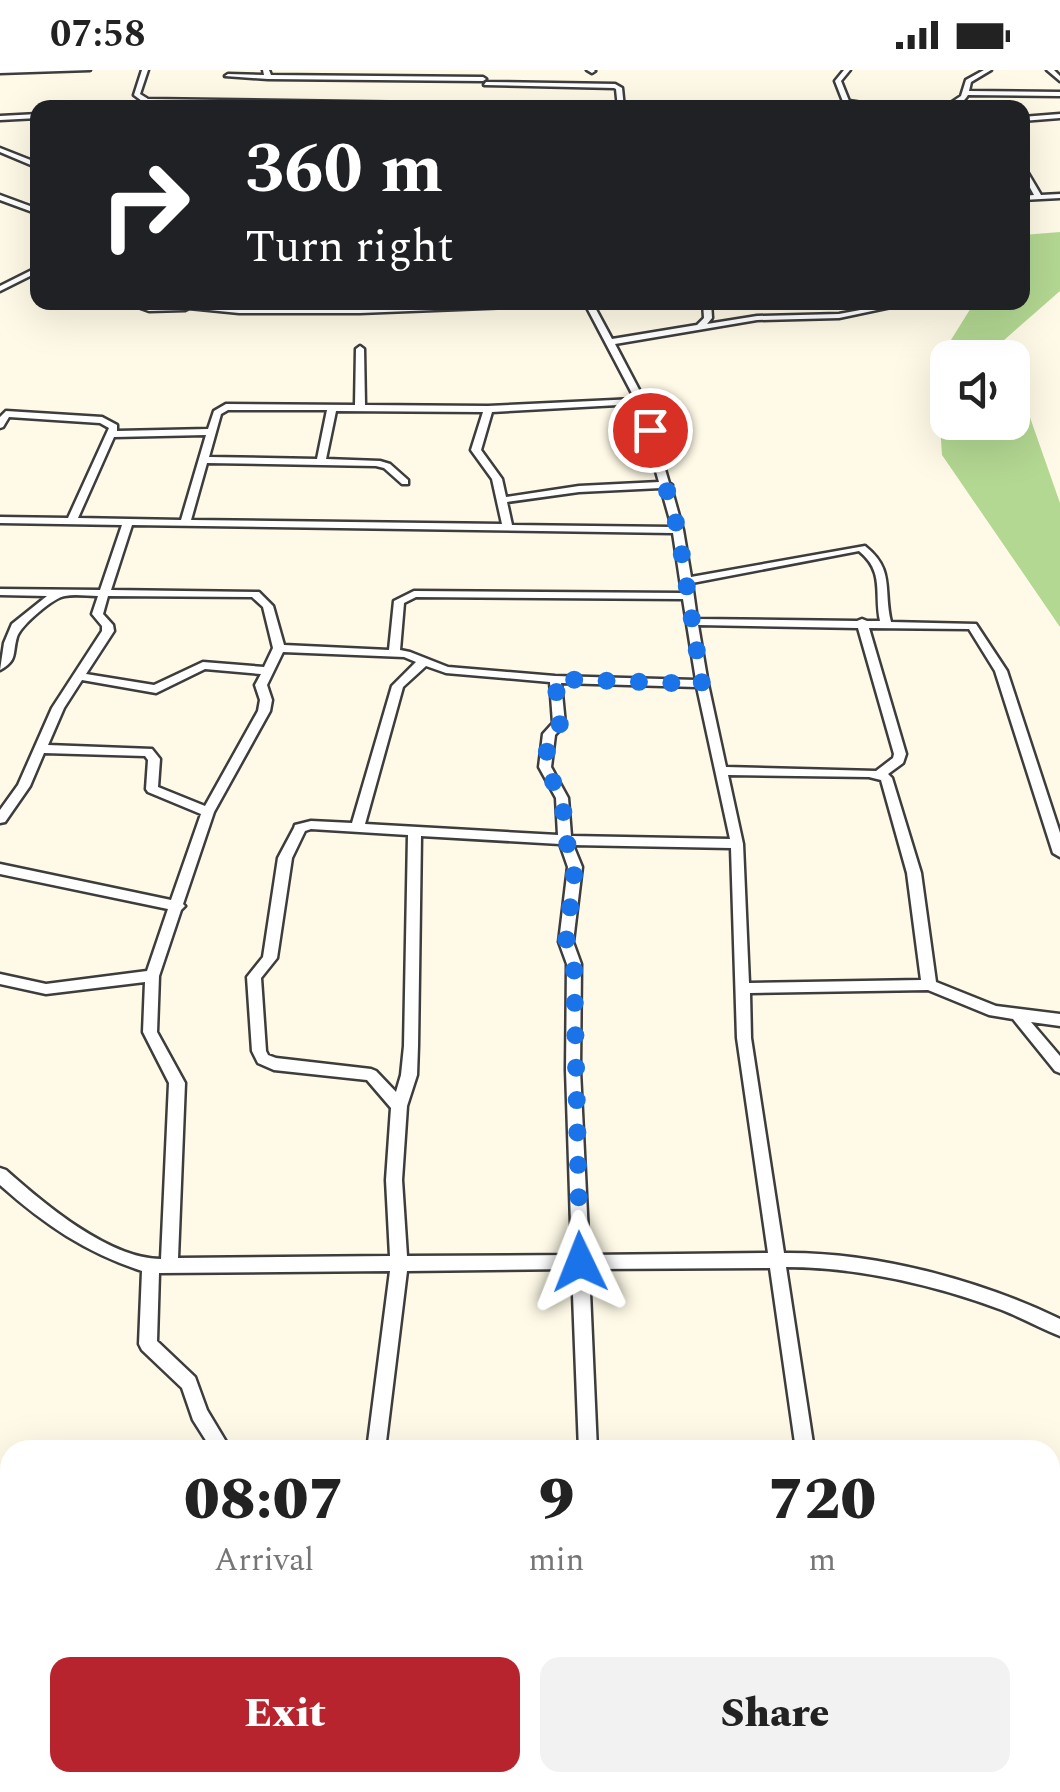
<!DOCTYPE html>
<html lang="en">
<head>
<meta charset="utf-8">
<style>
  body { margin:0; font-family:Spectral,serif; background:#f2f2f2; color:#222; height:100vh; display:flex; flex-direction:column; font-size:38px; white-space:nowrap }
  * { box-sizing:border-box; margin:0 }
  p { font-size:32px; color:#767676 }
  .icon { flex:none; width:55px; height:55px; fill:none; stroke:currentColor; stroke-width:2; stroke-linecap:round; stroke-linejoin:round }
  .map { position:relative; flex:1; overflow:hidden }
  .panel { position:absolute; left:0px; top:1370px; width:1060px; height:352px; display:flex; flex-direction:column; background:#fff; border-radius:30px 30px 0 0; box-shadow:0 10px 40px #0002 }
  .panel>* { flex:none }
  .guide { position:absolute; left:30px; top:30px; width:1000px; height:210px; border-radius:20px; box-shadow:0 10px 40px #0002; background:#202124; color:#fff; overflow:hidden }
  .buttons { position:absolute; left:930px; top:270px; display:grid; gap:20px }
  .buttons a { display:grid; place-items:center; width:100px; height:100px; border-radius:20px; background:#fff; box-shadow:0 10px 40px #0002; font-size:50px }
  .pin { position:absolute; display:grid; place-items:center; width:85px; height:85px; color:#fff; margin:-42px; border:5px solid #fff; border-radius:50%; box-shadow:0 2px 10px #0007 }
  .me { position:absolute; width:110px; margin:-55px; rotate:358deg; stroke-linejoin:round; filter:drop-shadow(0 0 8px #0008) }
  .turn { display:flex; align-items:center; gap:35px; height:210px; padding:0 50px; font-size:45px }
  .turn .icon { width:130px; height:130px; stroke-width:2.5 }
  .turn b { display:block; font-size:70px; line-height:85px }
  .eta { display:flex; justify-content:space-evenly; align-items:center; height:170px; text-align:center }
  .eta b { font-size:60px; font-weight:800; line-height:70px }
  .cta { display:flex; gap:20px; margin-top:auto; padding:20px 50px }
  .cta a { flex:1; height:115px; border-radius:20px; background:#b8242d; color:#fff; font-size:40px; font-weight:800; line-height:115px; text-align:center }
  .cta a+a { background:#f2f2f2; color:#222 }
  .status { display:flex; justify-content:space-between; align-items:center; height:70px; padding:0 50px; background:#fff; direction:ltr }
  .status svg { height:28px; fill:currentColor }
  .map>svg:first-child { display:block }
  .forest { fill:#b3d892 }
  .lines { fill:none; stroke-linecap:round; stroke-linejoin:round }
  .street-casing { stroke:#3d3d3d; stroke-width:5 }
  .street { fill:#fff; fill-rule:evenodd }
  .route { stroke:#1a73e8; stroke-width:18; stroke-dasharray:0 32.4 }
</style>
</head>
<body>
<div class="status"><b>07:58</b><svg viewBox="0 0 49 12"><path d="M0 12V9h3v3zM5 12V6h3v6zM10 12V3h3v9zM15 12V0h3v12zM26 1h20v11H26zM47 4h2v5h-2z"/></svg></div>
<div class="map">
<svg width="1060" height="1722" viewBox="0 0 1060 1722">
  <rect width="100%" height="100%" fill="#fffae7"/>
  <path class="forest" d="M1060 162V221L1003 271 1008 287 948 288V352H1012L1013 299 1060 433V557L942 385 936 294 974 233 1022 232 1023 165Z"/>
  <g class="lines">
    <g class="street-casing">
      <path id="street" d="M0 0H90L0 3Z
        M142 0H148L140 24 148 29 491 34 494 36 463 38 148 33 137 38H127L142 31 134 25Z
        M263 0H269L271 5 483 7 486 9 483 11 268 9 225 6 228 4 264 5Z
        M587 0H594L595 1 592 3Z
        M844 0H850L841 11 849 31 896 38 844 34 835 11Z
        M984 0H991L971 12 969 21 1060 22V26L968 25C964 33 952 38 943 38L961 26 966 10Z
        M1047 0H1054L1060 6V11Z
        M486 12 615 14 622 18 624 38H618L616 19 614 18 484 15Z
        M38 44V48L0 50V46Z
        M1060 44V48L1022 51V47Z
        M0 78 38 93V98L0 82Z
        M1022 93 1041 125 1060 124V128L1022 130V126L1034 125 1022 103Z
        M0 125 38 139V144L0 130Z
        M38 197V202L0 221V216Z
        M124 232H138L150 237 180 236 172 232 239 238 296 239 568 232 534 236 360 243H239L189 238 185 240 149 241Z
        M584 232H592L612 269 697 255 704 248 703 232H711L712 248 707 254 757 246 839 244 887 235 891 237 839 248 757 250 615 274 645 331 669 413 672 415 671 417 683 460 691 507 865 476C895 500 883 519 891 552L976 554 1007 601 1060 763V787L1053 783 995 601 969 559 869 558 906 684 903 693 888 704 892 708 921 803 936 912 996 936 1060 944V956L1031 952 1060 986V1003L1055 1001 1013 949 989 945 928 920 750 923 751 968 784 1183C875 1182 979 1210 1060 1249V1266C1040 1258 1022 1248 1002 1240 935 1215 858 1197 786 1197L814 1380H796L770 1198 589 1199 597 1380H579L572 1199 407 1201 385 1380H367L390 1201 159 1203 157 1271 195 1307 207 1340 231 1380H212L193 1350 182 1318 142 1280 139 1274 142 1201C85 1182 45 1155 0 1115V1098L6 1100C43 1133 109 1189 161 1189L169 1013 143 962 145 912 46 924 0 914V904L46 914 147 901 168 839 0 804V794L171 830 201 744 148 722 146 719 148 690 145 686 44 683 30 716 5 752 0 753V740L18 715 52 638 102 561V556L92 544 98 526C87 526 75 524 65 526 54 527 21 555 17 567 12 584 18 590 0 600L4 573 12 554 47 526 0 525V519L100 520 122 455 0 453V447L68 448 109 358 100 353 9 347 3 357 0 358V347L6 341 102 347 117 355V361L208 359 214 341 226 334 355 335 356 279 360 276 364 279 365 335 488 336 635 329ZM637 334 659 412 579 416 506 427 502 409 481 380 492 342ZM228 340H327L317 389 209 387 221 344ZM336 341 483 342 471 380 492 409 502 454 191 450 207 393 376 396 384 398 402 414H408V410L390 394 380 391 326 389ZM206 365 181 450 78 448 114 367ZM661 418 672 457 512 455 507 432 579 422ZM132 455 673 463 682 523 414 521 394 531 389 580 284 575 273 536 259 522 111 520ZM859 481C885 502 874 523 880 551H867L862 549 857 551 697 549 692 513ZM108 526 252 527 263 537 273 578 264 597 203 592 154 615 86 604 114 561 113 555 103 544ZM416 527 683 529 696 610 555 606 448 597 410 582 400 580 404 533ZM698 555 858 558 894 684 893 688 876 701 726 697 708 614ZM283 582 404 587 416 592 392 616 352 753 311 751 295 755 294 758 278 788 263 887 247 907 252 981 258 993 274 1000 367 1010 391 1038 386 1110 390 1186 178 1188 185 1013 157 962 159 906 181 840 185 836 183 834 214 742 270 641 272 630 267 615ZM426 596 446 603 550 612 553 653 543 664 539 697 556 728 558 765 365 754 403 617ZM205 599 261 604 255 615 260 630 258 641 205 736 158 717 160 689 152 679 48 675 64 638 82 610 156 623ZM561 613 697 617 730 769 571 766 568 728 551 697 555 665 565 654ZM728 705 869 707 881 710 907 803 921 910 749 913 743 774ZM311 759 408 765 404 976 401 1005 396 1022 376 1001 371 999 276 988 268 985 266 981 261 908 277 888 292 788 305 761ZM421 766 560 774 568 797 559 872 567 894 566 1000 572 1185 407 1186 402 1110 407 1036 417 1005 418 976ZM573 775 731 778 737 968 768 1183 589 1185 580 1000 581 894 573 872 582 797Z
        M369 1712H391V1722H369Z
        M599 1712H621L622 1722H600Z
        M849 1712H871L873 1722H851Z"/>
    </g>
    <use href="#street" class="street"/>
  </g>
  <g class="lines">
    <path class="route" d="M580 1192 574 894 566 872 575 797 566 770 562 728 545 697 549 664 560 654 555 609 702 614 678 460 650 360"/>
  </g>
</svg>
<div class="buttons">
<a><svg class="icon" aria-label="sound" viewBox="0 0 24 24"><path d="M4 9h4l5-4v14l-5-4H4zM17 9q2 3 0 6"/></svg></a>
</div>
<div class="pin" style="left:650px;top:360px;background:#d93025"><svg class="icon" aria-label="arrive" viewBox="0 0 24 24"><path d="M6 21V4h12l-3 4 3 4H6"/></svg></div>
<svg class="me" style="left:580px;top:1192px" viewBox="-20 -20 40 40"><path d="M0-17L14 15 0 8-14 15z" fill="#1a73e8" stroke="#fff" stroke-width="4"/></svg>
<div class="guide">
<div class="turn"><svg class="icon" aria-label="right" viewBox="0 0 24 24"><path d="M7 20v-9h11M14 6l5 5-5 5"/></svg><div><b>360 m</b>Turn right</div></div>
</div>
<section class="panel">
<div class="eta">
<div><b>08:07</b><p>Arrival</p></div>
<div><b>9</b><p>min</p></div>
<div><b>720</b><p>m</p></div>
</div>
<div class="cta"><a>Exit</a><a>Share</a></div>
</section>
</div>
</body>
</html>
